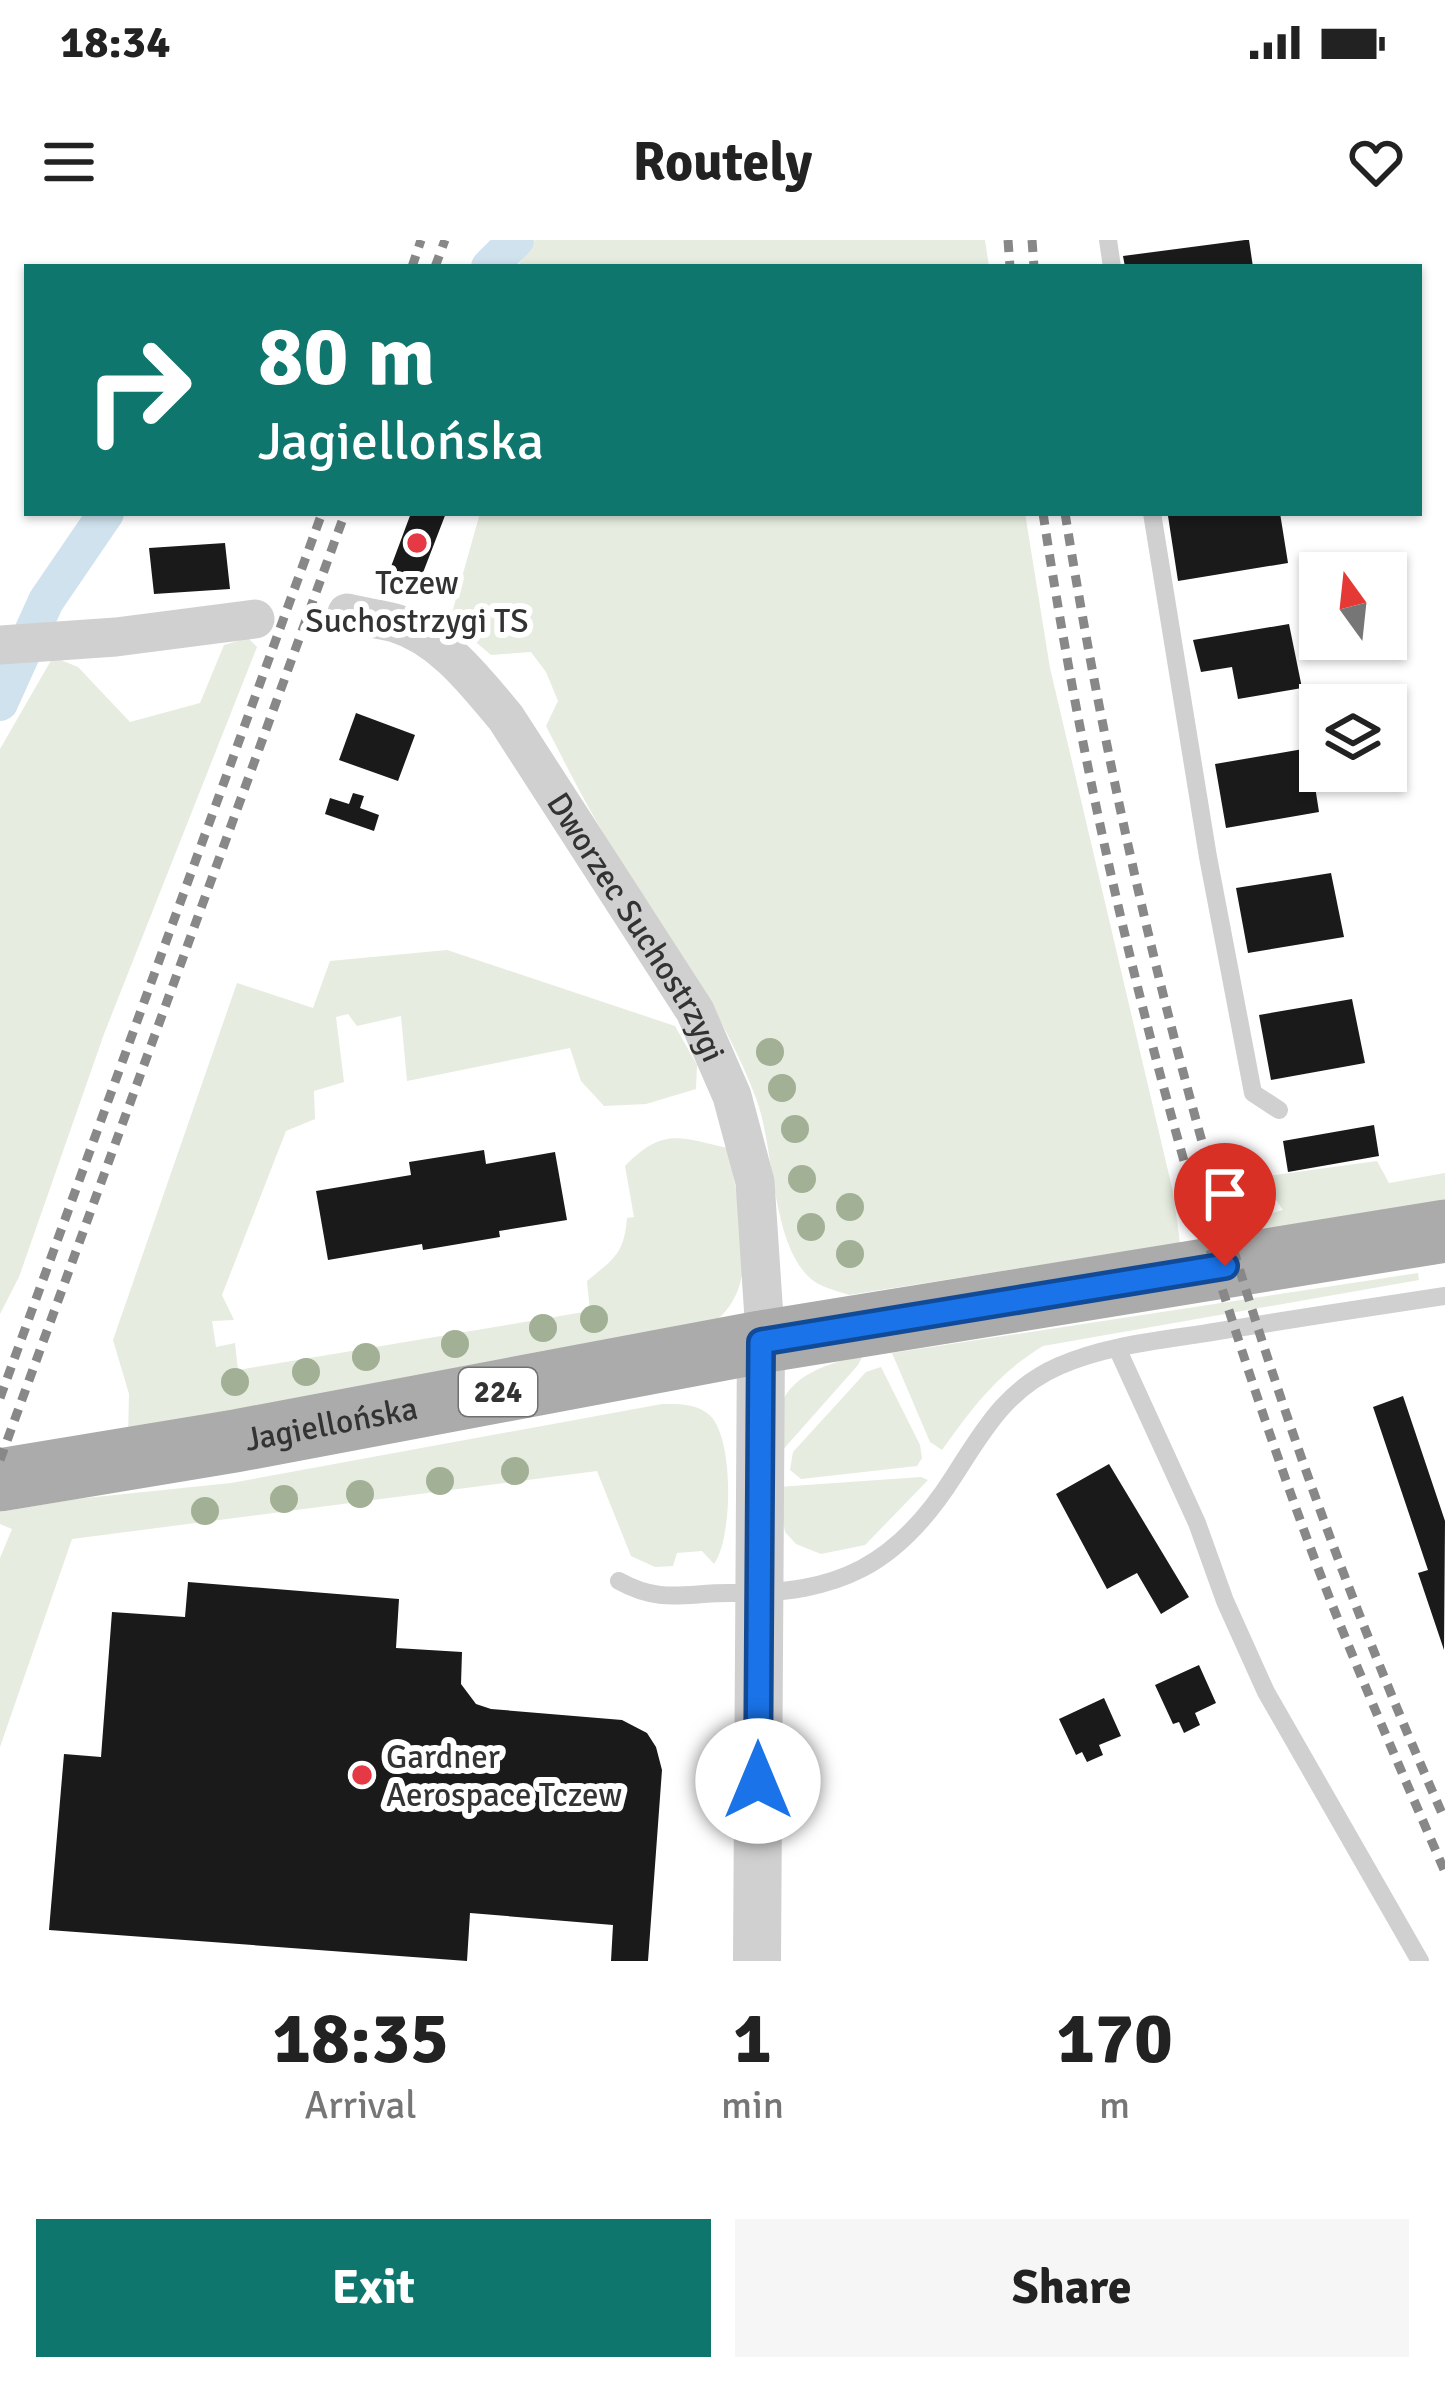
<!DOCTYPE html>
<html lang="en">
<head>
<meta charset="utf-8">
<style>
  body { margin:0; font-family:Signika,sans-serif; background:#f6f6f6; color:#222; height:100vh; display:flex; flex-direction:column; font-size:45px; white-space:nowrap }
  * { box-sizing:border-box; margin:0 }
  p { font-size:39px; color:#767676 }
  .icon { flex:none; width:66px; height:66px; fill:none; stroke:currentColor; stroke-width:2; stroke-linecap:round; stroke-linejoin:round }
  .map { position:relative; height:1721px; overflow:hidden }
  .panel { display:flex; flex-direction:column; background:#fff; flex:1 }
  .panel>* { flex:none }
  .hud { position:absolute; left:24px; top:24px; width:1398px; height:252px; border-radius:0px; box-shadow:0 3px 9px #0004; background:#0f766e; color:#fff; overflow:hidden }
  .needle { width:78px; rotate:345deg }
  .tools { position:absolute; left:1299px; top:312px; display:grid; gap:24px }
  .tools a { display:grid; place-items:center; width:108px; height:108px; border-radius:0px; background:#fff; box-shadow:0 3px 9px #0004; font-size:60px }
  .pin { position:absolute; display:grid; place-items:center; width:102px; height:102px; color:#fff; margin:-123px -51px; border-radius:50% 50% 50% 0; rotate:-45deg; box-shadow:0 0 12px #0007 }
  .pin .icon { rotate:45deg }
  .me { position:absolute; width:132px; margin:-66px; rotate:0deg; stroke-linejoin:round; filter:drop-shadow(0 0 9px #0008) }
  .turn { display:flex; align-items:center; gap:42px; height:252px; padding:0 36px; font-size:54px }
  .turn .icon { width:156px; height:156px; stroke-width:2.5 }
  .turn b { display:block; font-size:84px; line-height:102px }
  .eta { display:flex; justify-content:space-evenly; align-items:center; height:204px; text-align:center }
  .eta b { font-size:72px; font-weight:700; line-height:84px }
  .cta { display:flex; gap:24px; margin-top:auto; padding:24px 36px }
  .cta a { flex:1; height:138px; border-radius:0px; background:#0f766e; color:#fff; font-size:48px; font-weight:700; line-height:138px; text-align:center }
  .cta a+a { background:#f6f6f6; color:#222 }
  .status { display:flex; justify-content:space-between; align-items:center; height:84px; padding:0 60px; background:#fff; direction:ltr }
  .status svg { height:33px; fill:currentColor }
  header { display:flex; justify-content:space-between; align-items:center; height:156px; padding:0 36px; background:#fff; font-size:54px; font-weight:700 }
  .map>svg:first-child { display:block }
  .green { fill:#e6ecdf }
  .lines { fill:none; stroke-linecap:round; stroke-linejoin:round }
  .canal { stroke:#cfe2ee; stroke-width:36 }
  .building { fill:#1a1a1a }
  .service { stroke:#d0d0d0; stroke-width:18 }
  .minor { stroke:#d0d0d0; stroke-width:39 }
  .tertiary { stroke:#d0d0d0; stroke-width:48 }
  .primary { stroke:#ababab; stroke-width:63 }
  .rail { stroke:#888; stroke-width:9; stroke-dasharray:12 9; stroke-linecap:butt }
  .tree { fill:#a2b095 }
  .route-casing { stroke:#114b97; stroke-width:30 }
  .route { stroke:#1a73e8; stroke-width:21 }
  .poi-dot { fill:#e63946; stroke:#fff; stroke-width:4.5 }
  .labels { text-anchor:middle; stroke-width:12; stroke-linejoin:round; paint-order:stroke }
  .shield { fill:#fff; stroke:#707070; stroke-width:3 }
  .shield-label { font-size:30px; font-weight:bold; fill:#333 }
  .poi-label { font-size:33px; fill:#333; stroke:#fff }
  .street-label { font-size:33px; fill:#333; stroke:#fff }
</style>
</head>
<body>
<div class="status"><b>18:34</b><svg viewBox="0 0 49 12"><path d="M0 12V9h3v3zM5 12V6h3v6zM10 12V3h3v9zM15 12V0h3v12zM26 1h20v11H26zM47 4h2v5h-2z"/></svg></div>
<header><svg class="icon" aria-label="menu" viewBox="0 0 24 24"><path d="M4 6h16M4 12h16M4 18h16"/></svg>Routely<svg class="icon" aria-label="heart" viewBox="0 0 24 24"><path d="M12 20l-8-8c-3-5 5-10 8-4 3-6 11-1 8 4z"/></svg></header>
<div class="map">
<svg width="1445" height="1721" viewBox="0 0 1445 1721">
  <rect width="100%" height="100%" fill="#fff"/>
  <path class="green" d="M535 0H985L989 27H517Z
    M480 273H1025L1050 428 1173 952 1180 1003 849 1055C838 1051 824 1048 815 1042 771 1011 775 910 757 861 721 763 656 680 602 591 582 557 564 521 546 486L558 461 546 432 531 412 491 415 450 380Z
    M248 398 257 407 104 794 19 1037 0 1074V509L53 417 78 427 130 482 200 463 224 405Z
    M447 710 675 786 697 825 696 849 646 864 604 866 581 841 570 808 407 841 401 776 357 786 348 774 336 777 344 842 314 851 315 879 286 891 222 1055 234 1080 212 1081 216 1107 235 1103 238 1130 590 1071 587 1041C613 1019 624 1015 627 978L634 977 625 926C663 887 679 897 728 908 737 965 767 1047 710 1085L128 1197 129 1154 113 1100 237 743 313 768 330 721Z
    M1377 921 1389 943 1445 933V962L1255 993 1248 980 1283 970 1260 937Z
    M1418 1033 1419 1040 1043 1106C998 1133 972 1168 942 1210L930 1202 892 1113Z
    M863 1115 858 1125 781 1212C781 1201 776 1185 779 1173 786 1134 831 1123 863 1115Z
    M881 1127 920 1205 922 1218 917 1226 801 1239 790 1230 793 1212 866 1132Z
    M662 1164C677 1164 693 1163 707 1173 735 1192 733 1299 714 1324L702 1311 677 1313 673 1326 655 1327 631 1316 597 1231 72 1299 0 1507V1318L12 1289 0 1284V1272L76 1259 231 1243Z
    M921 1237 928 1240 865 1305 821 1314 796 1304 785 1292 778 1247Z"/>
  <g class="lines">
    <path class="canal" d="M489 27 516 0
      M0 463 46 361 106 273"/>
  </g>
  <path class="building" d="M1245 0H1249L1253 27H1125L1123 16Z
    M411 273H446L419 343 389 332Z
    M1186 273H1280L1288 323 1178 341 1168 276Z
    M225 303 230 349 154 354 149 308Z
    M1289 384 1302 448 1238 459 1232 427 1201 432 1193 400Z
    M356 473 415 495 398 541 339 520Z
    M1309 508 1319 572 1226 588 1215 524Z
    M353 553 364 556 360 568 379 575 374 591 325 574 330 558 349 564Z
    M1331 633 1344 697 1248 713 1236 648Z
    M1352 759 1365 823 1271 840 1259 775Z
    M1374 885 1379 916 1288 932 1283 901Z
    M484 910 486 924 555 912 567 980 499 991 500 997 423 1010 422 1004 328 1020 316 951 411 935 409 922Z
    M1403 1156 1445 1281 1444 1410 1418 1333 1428 1330 1373 1167Z
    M1109 1224 1189 1357 1161 1374 1137 1333 1107 1349 1056 1254Z
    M188 1342 399 1359 396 1408 462 1412 461 1444 476 1464 491 1469 622 1480 647 1493 656 1507 662 1530 648 1721H611L613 1685 470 1673 467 1721 49 1690 64 1514 101 1517 112 1372 185 1377Z
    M1199 1425 1216 1463 1195 1473 1200 1485 1184 1493 1179 1482 1173 1484 1155 1445Z
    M1104 1458 1121 1496 1099 1505 1103 1515 1087 1522 1082 1512 1076 1515 1059 1479Z"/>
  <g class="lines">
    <path class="service" d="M1108 0 1112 27
      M1152 273 1208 617 1253 853 1279 870
      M1117 1108 1197 1283 1225 1361 1266 1452 1420 1721
      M619 1341C662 1365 687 1352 734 1353 838 1354 897 1326 954 1236 983 1191 1006 1149 1059 1126 1109 1104 1166 1100 1219 1091 1294 1079 1370 1067 1445 1056"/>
    <g class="minor">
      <path id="s1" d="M347 373C363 377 380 379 395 383 443 398 475 441 506 478L695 771 732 856 755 942 764 1078 761 1102"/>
      <path d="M0 405 116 397 255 379"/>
    </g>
    <path class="tertiary" d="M757 1721 761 1102"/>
    <path class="primary" id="s2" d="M0 1240 235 1201 761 1102 1445 991"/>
    <path class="rail" d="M1008 0 1010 27
      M1032 0 1034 27
      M412 27 421 0
      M435 27 445 0
      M1043 273C1096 624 1186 970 1309 1304 1350 1415 1398 1523 1445 1632
      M1065 273C1137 722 1260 1164 1445 1580
      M0 1158 322 273
      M0 1220 345 273"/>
  </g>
  <g class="tree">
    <circle cx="770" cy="812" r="14"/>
    <circle cx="782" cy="848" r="14"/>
    <circle cx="795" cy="889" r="14"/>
    <circle cx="802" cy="939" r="14"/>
    <circle cx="850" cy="967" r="14"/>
    <circle cx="811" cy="987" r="14"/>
    <circle cx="850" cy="1014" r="14"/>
    <circle cx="594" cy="1079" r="14"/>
    <circle cx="543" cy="1088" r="14"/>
    <circle cx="455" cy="1104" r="14"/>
    <circle cx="366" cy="1117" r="14"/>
    <circle cx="306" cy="1132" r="14"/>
    <circle cx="235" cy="1142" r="14"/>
    <circle cx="515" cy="1231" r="14"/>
    <circle cx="440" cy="1241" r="14"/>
    <circle cx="360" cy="1254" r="14"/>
    <circle cx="284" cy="1259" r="14"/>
    <circle cx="205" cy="1271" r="14"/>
  </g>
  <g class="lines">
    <g class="route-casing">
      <path id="route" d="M758 1541 761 1102 1225 1026"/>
    </g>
    <use href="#route" class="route"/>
  </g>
  <g class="poi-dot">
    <circle cx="417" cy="303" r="12"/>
    <circle cx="362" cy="1535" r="12"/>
  </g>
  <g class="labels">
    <rect class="shield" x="459" y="1128" width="78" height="48" rx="9"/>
    <g class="shield-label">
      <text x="498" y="1162">224</text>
    </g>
    <g class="poi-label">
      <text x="417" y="354">Tczew<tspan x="417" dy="38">Suchostrzygi TS</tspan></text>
      <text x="386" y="1528" text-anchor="start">Gardner<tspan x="386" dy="38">Aerospace Tczew</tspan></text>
    </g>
    <g class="street-label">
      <text dy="12" stroke="none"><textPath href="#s1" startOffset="444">Dworzec Suchostrzygi</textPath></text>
      <text dy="12" stroke="none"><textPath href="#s2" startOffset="336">Jagiellońska</textPath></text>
    </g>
  </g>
</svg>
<div class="tools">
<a><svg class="needle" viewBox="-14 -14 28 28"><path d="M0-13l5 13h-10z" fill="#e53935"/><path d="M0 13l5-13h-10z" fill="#767676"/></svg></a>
<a><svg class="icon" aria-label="layers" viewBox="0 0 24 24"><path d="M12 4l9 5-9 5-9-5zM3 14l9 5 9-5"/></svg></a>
</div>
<div class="pin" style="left:1225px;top:1026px;background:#d93025"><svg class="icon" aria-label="arrive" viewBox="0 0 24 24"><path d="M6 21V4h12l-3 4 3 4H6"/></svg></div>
<svg class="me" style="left:758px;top:1541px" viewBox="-20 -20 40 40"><circle r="19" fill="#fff"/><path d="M0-13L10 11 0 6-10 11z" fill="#1a73e8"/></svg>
<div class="hud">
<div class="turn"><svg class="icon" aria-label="right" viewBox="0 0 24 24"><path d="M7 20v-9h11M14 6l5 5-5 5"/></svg><div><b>80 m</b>Jagiellońska</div></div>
</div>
</div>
<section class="panel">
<div class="eta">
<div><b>18:35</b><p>Arrival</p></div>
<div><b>1</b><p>min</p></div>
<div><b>170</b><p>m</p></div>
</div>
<div class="cta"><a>Exit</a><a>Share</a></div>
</section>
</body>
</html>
